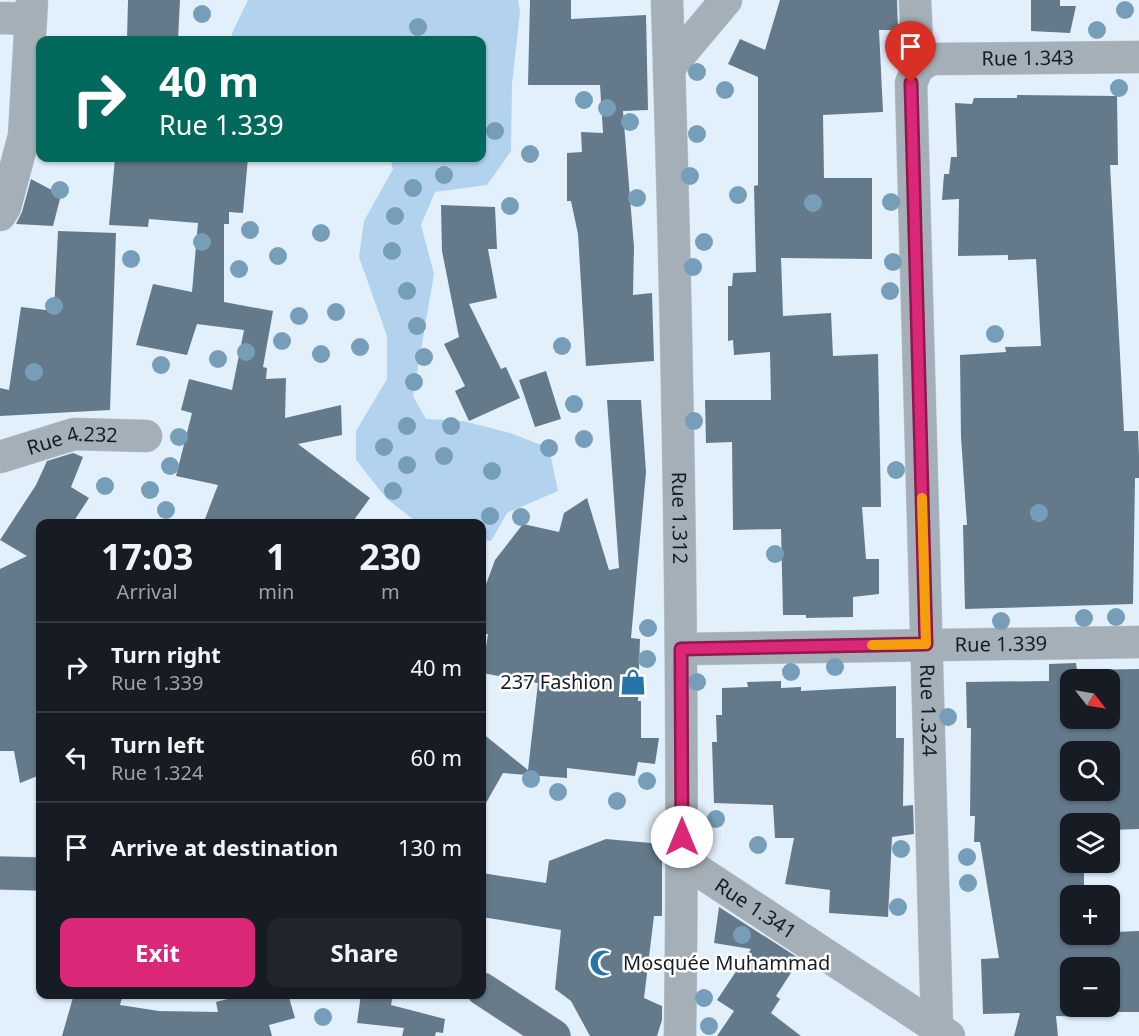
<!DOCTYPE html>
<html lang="en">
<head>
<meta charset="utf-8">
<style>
  body { margin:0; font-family:"Noto Sans",sans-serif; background:#20242c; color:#f1f3f6; height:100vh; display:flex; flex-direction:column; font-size:22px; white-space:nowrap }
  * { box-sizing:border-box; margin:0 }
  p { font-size:20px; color:#9ea1a6 }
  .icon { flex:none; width:33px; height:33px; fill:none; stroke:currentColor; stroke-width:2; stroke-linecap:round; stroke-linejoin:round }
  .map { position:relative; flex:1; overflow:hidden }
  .drawer { position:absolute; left:36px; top:519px; width:450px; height:480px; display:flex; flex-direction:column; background:#171b24; border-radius:12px; box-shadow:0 2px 4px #0004 }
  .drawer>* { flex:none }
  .guide { position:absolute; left:36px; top:36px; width:450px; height:126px; border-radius:12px; box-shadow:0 2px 4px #0004; background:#00695c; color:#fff; overflow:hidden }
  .needle { width:39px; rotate:121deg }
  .buttons { position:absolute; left:1060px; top:669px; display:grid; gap:12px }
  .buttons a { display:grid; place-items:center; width:60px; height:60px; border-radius:12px; background:#171b24; box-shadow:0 2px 4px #0004; font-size:30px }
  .pin { position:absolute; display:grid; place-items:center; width:51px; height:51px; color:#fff; margin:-62px -26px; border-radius:50% 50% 50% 0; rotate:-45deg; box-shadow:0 0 6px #0007 }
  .pin .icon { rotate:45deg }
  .me { position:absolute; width:66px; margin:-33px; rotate:0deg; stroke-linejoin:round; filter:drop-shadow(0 0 4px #0008) }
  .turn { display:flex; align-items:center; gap:21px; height:126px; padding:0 24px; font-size:27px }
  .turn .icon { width:78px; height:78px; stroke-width:2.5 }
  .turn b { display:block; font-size:42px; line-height:51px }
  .eta { display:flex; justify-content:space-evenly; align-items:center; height:102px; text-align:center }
  .eta b { font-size:36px; font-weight:700; line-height:42px }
  .button { display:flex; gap:12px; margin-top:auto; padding:12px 24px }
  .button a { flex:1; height:69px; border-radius:12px; background:#db2777; color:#fff; font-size:24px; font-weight:700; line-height:69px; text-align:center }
  .button a+a { background:#20242c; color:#f1f3f6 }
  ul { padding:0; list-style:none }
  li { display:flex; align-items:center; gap:18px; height:90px; padding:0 24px; border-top:2px solid #363941 }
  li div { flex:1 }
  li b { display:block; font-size:22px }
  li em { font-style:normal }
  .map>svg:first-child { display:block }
  .green { fill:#b2d2ed }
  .building { fill:#647a8b; fill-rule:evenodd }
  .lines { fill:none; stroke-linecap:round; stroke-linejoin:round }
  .minor-casing { stroke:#bdcad5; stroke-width:33 }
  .major-casing { stroke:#bdcad5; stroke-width:34 }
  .minor { stroke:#a4afb7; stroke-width:32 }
  .major { stroke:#677a89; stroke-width:33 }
  .tree { fill:#779eb9 }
  .route-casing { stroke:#8e194d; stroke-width:15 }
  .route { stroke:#db2777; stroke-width:10 }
  .slow { stroke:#f59e0b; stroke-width:10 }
  .labels { text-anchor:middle; stroke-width:5; stroke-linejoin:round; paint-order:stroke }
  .street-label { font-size:20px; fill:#151e25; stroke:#fff }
  .poi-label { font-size:20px; fill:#151e25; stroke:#fff; text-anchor:end }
</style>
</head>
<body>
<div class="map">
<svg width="1139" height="1036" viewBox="0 0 1139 1036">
  <rect width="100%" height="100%" fill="#e2f0fc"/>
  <path class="green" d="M248 0H518L520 12 512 84 511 151 487 185 435 192 421 225 434 274 413 396 426 419 463 421 510 433 549 448 558 491 507 513 491 541 482 540V524L418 523 387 499 356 460V431L387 379V336L359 257 364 221 393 169 390 158H482V40H233L232 33Z"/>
  <path class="building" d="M128 0H180L178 40H127Z
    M530 0H571V19L646 15 648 110 623 111 634 247 633 295 652 293 654 361 586 366 578 234 571 201H567V153L582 152 581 132 603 133 600 85H528Z
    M780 0H897L898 30H879L883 112 823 115 824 178H872V259L781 258 783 316 831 313 833 356 878 354 881 507H862L866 559H879V594L853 597V617L806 618V615H783L781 529 733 530 732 442 706 443 705 400H771L770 352 734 355 733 340 728 341V286H732L733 273 756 272 754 186 758 185V77L728 64 740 39 765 50Z
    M1031 0H1060V6H1076L1070 33 1031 31Z
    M1017 95 1117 96 1118 165H1110L1124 431H1138L1139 455V478H1135L1133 604 965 609 963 525H967L961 437 960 355 1006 352 1005 347 1041 346 1036 259 1008 260V255L958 256 959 199 942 200 944 174H949L951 157H957L955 103 972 104 974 98H1017Z
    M115 158H248L243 213 229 212V224H224V302L273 311 263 367 267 368 266 379 286 378 285 418 341 405 342 435 298 444 370 498 351 524H203L218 485 176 476 192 413 181 410 189 379 232 390 244 330 197 324 187 355 136 345 153 284 192 292 198 223 149 219 148 227 109 225Z
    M31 179 61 195 53 226 16 224 22 212Z
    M441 205 495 207 497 249H488L497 298 469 304 501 369 506 367 520 398 469 421 455 391 465 386 444 344 459 337 442 251Z
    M58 231 116 233 110 410 0 416V388L9 390 21 307 54 311Z
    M546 371 561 419 535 427 519 380Z
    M607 400H641L646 472 631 638 640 639 638 701H641V738H659L655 764 638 762 635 776 567 768V778L503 773 482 810V733L528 770 538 683 482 673 488 634H482V595L495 560 523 524 559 532 564 513 587 498 609 570 619 568Z
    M73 453 83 457 71 487 89 498 72 524H40V775L20 783 14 751H0V569L27 556 0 540 36 485 47 461Z
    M1076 663 1077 670 1139 669V829L1110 830V824H1071V862H1084V896H1071V934L1139 931V1012H1095L1094 1017 1056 1016 1058 1036H1014L1020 1013 983 1014 981 959 999 958 980 842H974L975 816H970L971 728H967L966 682 1049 681V664ZM1071 680H1110V718H1071ZM1071 752H1110V790H1071ZM1071 968H1110V1006H1071Z
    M781 681V688L801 687V691L896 686V738H904L903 806 913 805 914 834 892 837 888 917 829 913 830 890 785 884 794 838H775L773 805 714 803 712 742H717L716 715H722V688L748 687 747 682Z
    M606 839 662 844V916H654L644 998 662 1006V1020L657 1036H590L571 1001 555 989 561 930 482 917V873L546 883 549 861Z
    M719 907 800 959 776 996 780 999 771 1013 801 1036H717L734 1011 717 1000 751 949 714 943Z
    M74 994H123L120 1005 159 1011 218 1012 216 1002 247 994H288L295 1018 269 1025 272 1036H62Z
    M361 994H393L391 1005 445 1019 443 1033 436 1032 435 1036H402L404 1028 357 1023Z"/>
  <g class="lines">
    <g class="minor-casing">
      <g id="minor">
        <path id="s1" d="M667 0C678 345 685 691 680 1036"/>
        <path id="s2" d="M915 0 918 67 911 83 937 1027"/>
        <path d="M0 18 31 19"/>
        <path id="s3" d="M918 67 931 59 1139 57"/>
        <path d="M669 68 726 0"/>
        <path d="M0 215 5 207 24 136 32 0"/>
        <path id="s4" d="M0 457 74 434 146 436"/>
        <path id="s5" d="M681 649 1139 642"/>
        <path id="s6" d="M682 860 949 1036"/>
      </g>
    </g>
    <g class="major-casing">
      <path id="major" d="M0 873 40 874
        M482 989 554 1036"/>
    </g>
    <use href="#minor" class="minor"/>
    <use href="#major" class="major"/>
  </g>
  <g class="tree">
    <circle cx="1125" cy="10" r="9"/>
    <circle cx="202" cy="14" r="9"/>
    <circle cx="418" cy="27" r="9"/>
    <circle cx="1097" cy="30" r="9"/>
    <circle cx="697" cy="72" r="9"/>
    <circle cx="1119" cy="88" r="9"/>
    <circle cx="725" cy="90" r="9"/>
    <circle cx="584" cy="100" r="9"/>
    <circle cx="607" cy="108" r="9"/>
    <circle cx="630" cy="122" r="9"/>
    <circle cx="495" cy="131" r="9"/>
    <circle cx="697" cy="134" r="9"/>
    <circle cx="530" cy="154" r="9"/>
    <circle cx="444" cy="175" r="9"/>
    <circle cx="690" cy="176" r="9"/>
    <circle cx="413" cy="188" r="9"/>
    <circle cx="60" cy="190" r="9"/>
    <circle cx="738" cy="195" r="9"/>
    <circle cx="637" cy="198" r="9"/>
    <circle cx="891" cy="202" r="9"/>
    <circle cx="813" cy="203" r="9"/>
    <circle cx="510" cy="206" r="9"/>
    <circle cx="395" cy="216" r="9"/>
    <circle cx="250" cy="230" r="9"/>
    <circle cx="321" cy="233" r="9"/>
    <circle cx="202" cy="242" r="9"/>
    <circle cx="704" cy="242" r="9"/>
    <circle cx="392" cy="251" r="9"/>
    <circle cx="278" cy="256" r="9"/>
    <circle cx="131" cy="259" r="9"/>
    <circle cx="893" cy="262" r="9"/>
    <circle cx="693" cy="267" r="9"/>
    <circle cx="239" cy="269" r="9"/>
    <circle cx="407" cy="291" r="9"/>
    <circle cx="890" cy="291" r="9"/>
    <circle cx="54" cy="306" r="9"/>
    <circle cx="336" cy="312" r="9"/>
    <circle cx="299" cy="316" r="9"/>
    <circle cx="417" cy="326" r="9"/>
    <circle cx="995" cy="334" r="9"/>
    <circle cx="282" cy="341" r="9"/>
    <circle cx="562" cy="346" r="9"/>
    <circle cx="360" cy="347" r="9"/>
    <circle cx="246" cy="352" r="9"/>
    <circle cx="321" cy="354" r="9"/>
    <circle cx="424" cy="357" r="9"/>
    <circle cx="218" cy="359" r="9"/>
    <circle cx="161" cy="365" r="9"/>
    <circle cx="34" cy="372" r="9"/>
    <circle cx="414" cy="382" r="9"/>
    <circle cx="574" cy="404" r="9"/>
    <circle cx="694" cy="421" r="9"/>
    <circle cx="407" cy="426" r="9"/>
    <circle cx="451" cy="426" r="9"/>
    <circle cx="179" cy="437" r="9"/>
    <circle cx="584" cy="439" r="9"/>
    <circle cx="384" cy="447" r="9"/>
    <circle cx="549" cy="448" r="9"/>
    <circle cx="444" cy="456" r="9"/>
    <circle cx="407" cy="465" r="9"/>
    <circle cx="170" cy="466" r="9"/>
    <circle cx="896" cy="470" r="9"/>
    <circle cx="492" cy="471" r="9"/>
    <circle cx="105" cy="486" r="9"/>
    <circle cx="150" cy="490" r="9"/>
    <circle cx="393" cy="491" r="9"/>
    <circle cx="166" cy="510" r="9"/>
    <circle cx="1039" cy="513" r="9"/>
    <circle cx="490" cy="516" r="9"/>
    <circle cx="521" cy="517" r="9"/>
    <circle cx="775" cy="554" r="9"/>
    <circle cx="1116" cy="617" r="9"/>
    <circle cx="1084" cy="618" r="9"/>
    <circle cx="1001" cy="621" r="9"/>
    <circle cx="648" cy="628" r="9"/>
    <circle cx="647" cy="659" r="9"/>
    <circle cx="835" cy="667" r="9"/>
    <circle cx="791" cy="672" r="9"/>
    <circle cx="697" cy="682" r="9"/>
    <circle cx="948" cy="717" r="9"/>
    <circle cx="531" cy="779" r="9"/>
    <circle cx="647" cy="781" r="9"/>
    <circle cx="558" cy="792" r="9"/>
    <circle cx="617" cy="801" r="9"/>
    <circle cx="716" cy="819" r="9"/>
    <circle cx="758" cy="845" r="9"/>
    <circle cx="901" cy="849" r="9"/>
    <circle cx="967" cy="857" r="9"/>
    <circle cx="968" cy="883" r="9"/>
    <circle cx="898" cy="907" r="9"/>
    <circle cx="742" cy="935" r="9"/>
    <circle cx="704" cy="998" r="9"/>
    <circle cx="323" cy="1017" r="9"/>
    <circle cx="709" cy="1026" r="9"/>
  </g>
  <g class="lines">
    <g class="route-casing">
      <path id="route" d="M682 837 681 649 926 644 911 83"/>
    </g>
    <use href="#route" class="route"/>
    <path class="slow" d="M872 645 926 644 922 498"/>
  </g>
  <defs>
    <g id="shop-bare" transform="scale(2.07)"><path d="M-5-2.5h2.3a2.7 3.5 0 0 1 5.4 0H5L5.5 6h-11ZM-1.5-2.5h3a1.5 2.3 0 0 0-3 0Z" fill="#2874a6" stroke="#fff" stroke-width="2.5" paint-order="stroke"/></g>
    <g id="mosque-bare" transform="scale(2.07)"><path d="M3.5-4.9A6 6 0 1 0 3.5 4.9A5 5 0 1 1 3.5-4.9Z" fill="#2874a6" stroke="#fff" stroke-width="2.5" paint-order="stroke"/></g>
  </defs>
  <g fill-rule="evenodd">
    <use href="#shop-bare" x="633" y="682"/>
    <use href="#mosque-bare" x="603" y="963"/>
  </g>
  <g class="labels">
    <g class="street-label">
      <text dy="7" stroke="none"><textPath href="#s3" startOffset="112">Rue 1.343</textPath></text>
      <text dy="7" stroke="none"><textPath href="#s4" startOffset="75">Rue 4.232</textPath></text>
      <text dy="7" stroke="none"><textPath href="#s1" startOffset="518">Rue 1.312</textPath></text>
      <text dy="7" stroke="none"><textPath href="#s5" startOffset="320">Rue 1.339</textPath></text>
      <text dy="7" stroke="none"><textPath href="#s2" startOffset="712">Rue 1.324</textPath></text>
      <text dy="7" stroke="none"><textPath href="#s6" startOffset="88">Rue 1.341</textPath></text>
    </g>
    <g class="poi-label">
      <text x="613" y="689">237 Fashion</text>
      <text x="623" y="970" text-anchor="start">Mosquée Muhammad</text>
    </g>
  </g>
</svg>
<div class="buttons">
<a><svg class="needle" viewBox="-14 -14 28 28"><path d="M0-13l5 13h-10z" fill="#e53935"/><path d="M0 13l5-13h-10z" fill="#9ea1a6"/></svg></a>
<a><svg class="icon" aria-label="search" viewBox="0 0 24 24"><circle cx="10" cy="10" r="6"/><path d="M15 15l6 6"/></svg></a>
<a><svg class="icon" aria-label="layers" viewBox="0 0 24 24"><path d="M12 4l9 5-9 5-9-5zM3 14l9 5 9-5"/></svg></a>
<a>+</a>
<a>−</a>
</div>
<div class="pin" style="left:911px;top:83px;background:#d93025"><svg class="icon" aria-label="arrive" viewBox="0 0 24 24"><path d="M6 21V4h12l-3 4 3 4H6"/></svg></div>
<svg class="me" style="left:682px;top:837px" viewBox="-20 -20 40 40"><circle r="19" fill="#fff"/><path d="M0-13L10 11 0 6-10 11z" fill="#db2777"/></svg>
<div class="guide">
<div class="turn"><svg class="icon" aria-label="right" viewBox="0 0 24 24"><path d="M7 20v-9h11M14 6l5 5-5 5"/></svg><div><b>40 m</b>Rue 1.339</div></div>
</div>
<section class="drawer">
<div class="eta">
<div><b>17:03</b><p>Arrival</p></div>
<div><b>1</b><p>min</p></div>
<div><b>230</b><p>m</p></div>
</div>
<ul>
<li><svg class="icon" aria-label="right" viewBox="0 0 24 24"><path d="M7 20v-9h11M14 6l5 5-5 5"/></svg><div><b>Turn right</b><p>Rue 1.339</p></div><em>40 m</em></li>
<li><svg class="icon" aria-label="left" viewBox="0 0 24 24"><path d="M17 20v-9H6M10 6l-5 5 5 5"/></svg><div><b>Turn left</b><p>Rue 1.324</p></div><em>60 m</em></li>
<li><svg class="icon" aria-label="arrive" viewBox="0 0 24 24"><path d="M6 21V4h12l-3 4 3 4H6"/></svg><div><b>Arrive at destination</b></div><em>130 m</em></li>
</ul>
<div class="button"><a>Exit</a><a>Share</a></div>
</section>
</div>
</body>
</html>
